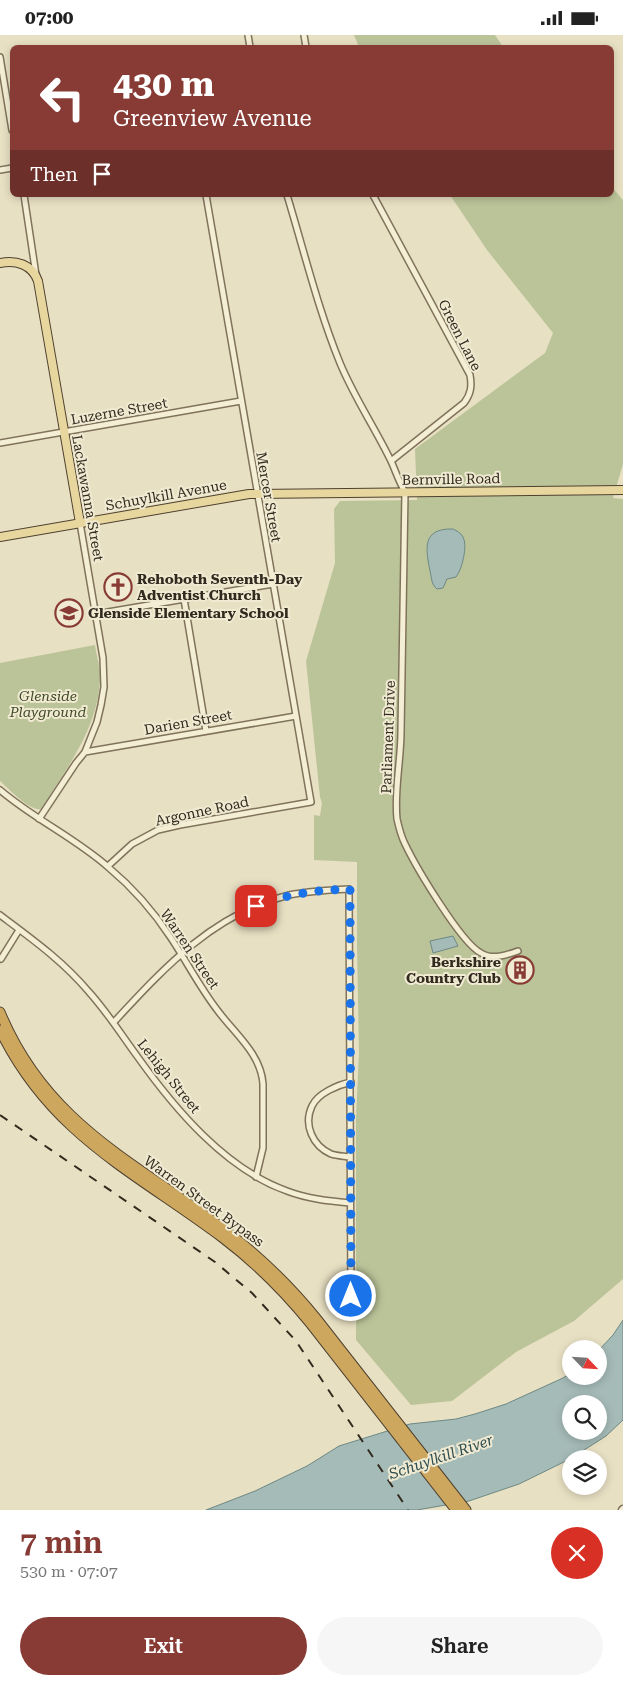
<!DOCTYPE html>
<html lang="en">
<head>
<meta charset="utf-8">
<style>
  body { margin:0; font-family:"Roboto Serif",serif; background:#f6f6f6; color:#222; height:100vh; display:flex; flex-direction:column; font-size:19px; white-space:nowrap }
  * { box-sizing:border-box; margin:0 }
  p { font-size:16px; color:#767676 }
  .icon { flex:none; width:28px; height:28px; fill:none; stroke:currentColor; stroke-width:2; stroke-linecap:round; stroke-linejoin:round }
  .map { position:relative; height:1475px; overflow:hidden }
  .panel { display:flex; flex-direction:column; background:#fff; flex:1 }
  .panel>* { flex:none }
  .guide { position:absolute; left:10px; top:10px; width:604px; height:152px; border-radius:8px; box-shadow:0 2px 8px #0003; background:#873b34; color:#fff; overflow:hidden }
  .needle { width:32px; rotate:115deg }
  .controls { position:absolute; left:562px; top:1305px; display:grid; gap:10px }
  .controls a { display:grid; place-items:center; width:45px; height:45px; border-radius:50%; background:#fff; box-shadow:0 2px 8px #0003; font-size:25px }
  .pin { position:absolute; display:grid; place-items:center; width:42px; height:42px; color:#fff; margin:-21px; border-radius:10px; box-shadow:0 2px 8px #0006 }
  .me { position:absolute; width:55px; margin:-28px; rotate:0deg; stroke-linejoin:round; filter:drop-shadow(0 0 4px #0008) }
  .turn { display:flex; align-items:center; gap:18px; height:105px; padding:0 20px; font-size:22px }
  .turn .icon { width:65px; height:65px; stroke-width:2.5 }
  .turn b { display:block; font-size:35px; line-height:42px }
  .then { display:flex; align-items:center; height:48px; padding:0 20px; background:#0003; gap:10px; font-size:19px }
  .round { display:grid; place-items:center; flex:none; width:52px; height:52px; border-radius:26px; background:#f6f6f6 }
  .headline { display:flex; align-items:center; justify-content:space-between; height:85px; padding:0 20px }
  h1 { font-size:30px; font-weight:600; line-height:38px; color:#873b34 }
  .button { display:flex; gap:10px; margin-top:auto; padding:10px 20px }
  .button a { flex:1; height:58px; border-radius:30px; background:#873b34; color:#fff; font-size:20px; font-weight:600; line-height:58px; text-align:center }
  .button a+a { background:#f6f6f6; color:#222 }
  .status { display:flex; justify-content:space-between; align-items:center; height:35px; padding:0 25px; background:#fff; direction:ltr }
  .status svg { height:14px; fill:currentColor }
  .map>svg:first-child { display:block }
  .green { fill:#bbc499 }
  .water { fill:#a5bbb7; stroke:#6d8884; fill-rule:evenodd }
  .lines { fill:none; stroke-linecap:round; stroke-linejoin:round }
  .minor-casing { stroke:#80735c; stroke-width:8 }
  .tertiary-casing { stroke:#80735c; stroke-width:9 }
  .primary-casing { stroke:#4e4130; stroke-width:10 }
  .motorway-casing { stroke:#4e4130; stroke-width:11 }
  .minor { stroke:#f4eed5; stroke-width:5 }
  .tertiary { stroke:#f4eed5; stroke-width:6 }
  .primary { stroke:#e7d79f; stroke-width:8 }
  .motorway { stroke:#cda75e; stroke-width:9 }
  .rail { stroke:#322a1e; stroke-width:2; stroke-dasharray:9 9; stroke-linecap:butt }
  .route { stroke:#1a73e8; stroke-width:9; stroke-dasharray:0 16.2 }
  .labels { text-anchor:middle; stroke-width:4; stroke-linejoin:round; paint-order:stroke }
  .street-label { font-size:14px; fill:#322a1e; stroke:#f0ead2 }
  .poi-label { font-size:14px; font-weight:bold; fill:#322a1e; stroke:#f0ead2; text-anchor:start }
  .park-label { font-size:14px; font-style:italic; fill:#3f4b27; stroke:#f0ead2 }
  .water-label { font-size:15px; font-style:italic; fill:#2f4e50; stroke:#f0ead2 }
</style>
</head>
<body>
<div class="status"><b>07:00</b><svg viewBox="0 0 49 12"><path d="M0 12V9h3v3zM5 12V6h3v6zM10 12V3h3v9zM15 12V0h3v12zM26 1h20v11H26zM47 4h2v5h-2z"/></svg></div>
<div class="map">
<svg width="623" height="1475" viewBox="0 0 623 1475">
  <rect width="100%" height="100%" fill="#e8e0c3"/>
  <path class="green" d="M354 0H495L503 12H359Z
    M611 151 623 165V429L613 463 623 464V1244L574 1286 516 1317 452 1366 411 1370 356 1305V1288L360 1268 356 1230V1083L359 1017 357 911V827L314 825V780L320 781 322 768 320 762 306 626 335 528 334 474 340 466 417 465 415 414 545 318 553 298 487 215 450 160H611Z
    M95 610C96 619 99 628 100 637 101 690 68 731 41 774 29 776 9 754 0 746V628Z"/>
  <path class="water" d="M453 494C457 496 461 498 463 502 468 510 462 535 456 542L447 544 443 553 437 554C431 549 432 544 430 536 426 515 421 493 453 494Z
    M453 901 458 911 433 918 430 906Z
    M623 1285V1385L606 1401 570 1424 519 1449 469 1466 417 1475H206L255 1456 307 1431 339 1411 410 1389 456 1384 475 1379 506 1369 563 1343 571 1338V1341H599V1315L613 1300ZM571 1369H599V1396H571Z"/>
  <g class="lines">
    <g class="minor-casing">
      <path id="minor" d="M248 0 250 12
        M304 0 306 12
        M0 22 12 95
        M0 135 12 133
        M24 160 36 240
        M287 160C304 216 318 274 340 328 354 362 375 393 391 426 396 437 399 447 405 457 404 537 403 617 401 697 401 725 394 756 397 784 399 793 401 801 405 809 416 832 461 908 481 918 492 925 507 920 518 916
        M373 160 470 340C472 351 471 359 464 368L391 426
        M0 408 241 366
        M184 564 206 696
        M96 579 273 549
        M85 717 296 681
        M0 755C34 784 75 803 108 832 132 852 154 877 171 903 187 927 200 953 218 976 235 999 261 1019 263 1049V1113L256 1142
        M39 784 76 728 85 717 97 687 101 670 104 652 103 623 80 488
        M108 831 132 809 158 795 180 790 311 767 206 160
        M0 880C32 904 63 926 89 957 107 977 121 999 137 1021 174 1073 225 1134 287 1156 308 1164 329 1166 350 1168
        M1 924 19 895
        M114 987C164 933 214 878 289 860 309 856 329 855 349 854L351 1261 347 1273
        M350 1122C344 1121 337 1121 331 1119 313 1111 303 1090 312 1071 318 1058 338 1050 351 1047"/>
    </g>
    <g class="tertiary-casing">
      <path id="tertiary" d="M622 1475 623 1474"/>
    </g>
    <g class="primary-casing">
      <path id="primary" d="M0 228C16 225 32 229 38 246L80 488
        M0 502 249 459 623 455"/>
    </g>
    <g class="motorway-casing">
      <path id="motorway" d="M0 977C47 1091 138 1128 229 1198 261 1223 290 1251 316 1283L466 1475
        M0 995C51 1100 135 1137 223 1203 256 1228 284 1256 310 1288L456 1475"/>
    </g>
    <use href="#minor" class="minor"/>
    <use href="#tertiary" class="tertiary"/>
    <use href="#primary" class="primary"/>
    <use href="#motorway" class="motorway"/>
    <path class="rail" d="M0 1080 215 1227 252 1258 296 1306 408 1475"/>
  </g>
  <g class="lines">
    <path class="route" d="M256 871C287 859 317 855 350 854L351 1261"/>
  </g>
  <defs>
    <g id="church-ring" transform="scale(1.4375)"><circle r="9.5" fill="#f0ead2" stroke="#873b34" stroke-width="1.5"/><path d="M-1.2-6h2.4v3.5h3.3v2.4h-3.3V6h-2.4V-.1h-3.3v-2.4h3.3Z" fill="#873b34"/></g>
    <g id="school-ring" transform="scale(1.4375)"><circle r="9.5" fill="#f0ead2" stroke="#873b34" stroke-width="1.5"/><path d="M0-5L7-2L0 1L-7-2ZM-4 1L0 2.5L4 1V4Q0 6-4 4Z" fill="#873b34"/></g>
    <g id="building-ring" transform="scale(1.4375)"><circle r="9.5" fill="#f0ead2" stroke="#873b34" stroke-width="1.5"/><path d="M-4-6H4V6H1V3H-1V6H-4ZM-2.5-4.3h1.7v1.8h-1.7ZM.8-4.3h1.7v1.8H.8ZM-2.5-1h1.7V.8h-1.7ZM.8-1h1.7V.8H.8Z" fill="#873b34"/></g>
  </defs>
  <g fill-rule="evenodd">
    <use href="#church-ring" x="118" y="552"/>
    <use href="#school-ring" x="69" y="578"/>
    <use href="#building-ring" x="520" y="935"/>
  </g>
  <g class="labels">
    <g class="street-label">
      <text transform="translate(460 300) rotate(63)" y="5">Green Lane</text>
      <text transform="translate(119 376) rotate(-10)" y="5">Luzerne Street</text>
      <text transform="translate(451 444) rotate(-1)" y="5">Bernville Road</text>
      <text transform="translate(166 460) rotate(-10)" y="5">Schuylkill Avenue</text>
      <text transform="translate(269 462) rotate(80)" y="5">Mercer Street</text>
      <text transform="translate(88 463) rotate(80)" y="5">Lackawanna Street</text>
      <text transform="translate(188 687) rotate(-10)" y="5">Darien Street</text>
      <text transform="translate(388 702) rotate(-88)" y="5">Parliament Drive</text>
      <text transform="translate(202 776) rotate(-12)" y="5">Argonne Road</text>
      <text transform="translate(190 914) rotate(56)" y="5">Warren Street</text>
      <text transform="translate(169 1041) rotate(51)" y="5">Lehigh Street</text>
      <text transform="translate(204 1166) rotate(36)" y="5">Warren Street Bypass</text>
    </g>
    <g class="poi-label">
      <text x="137" y="549">Rehoboth Seventh-Day<tspan x="137" dy="16">Adventist Church</tspan></text>
      <text x="88" y="583">Glenside Elementary School</text>
      <text x="501" y="932" text-anchor="end">Berkshire<tspan x="501" dy="16">Country Club</tspan></text>
    </g>
    <g class="park-label">
      <text x="48" y="666">Glenside<tspan x="48" dy="16">Playground</tspan></text>
    </g>
    <g class="water-label">
      <text transform="translate(441 1422) rotate(-19)" y="5">Schuylkill River</text>
    </g>
  </g>
</svg>
<div class="controls">
<a><svg class="needle" viewBox="-14 -14 28 28"><path d="M0-13l5 13h-10z" fill="#e53935"/><path d="M0 13l5-13h-10z" fill="#767676"/></svg></a>
<a><svg class="icon" aria-label="search" viewBox="0 0 24 24"><circle cx="10" cy="10" r="6"/><path d="M15 15l6 6"/></svg></a>
<a><svg class="icon" aria-label="layers" viewBox="0 0 24 24"><path d="M12 4l9 5-9 5-9-5zM3 14l9 5 9-5"/></svg></a>
</div>
<div class="pin" style="left:256px;top:871px;background:#d93025"><svg class="icon" aria-label="arrive" viewBox="0 0 24 24"><path d="M6 21V4h12l-3 4 3 4H6"/></svg></div>
<svg class="me" style="left:351px;top:1261px" viewBox="-20 -20 40 40"><circle r="17" fill="#1a73e8" stroke="#fff" stroke-width="3"/><path d="M0-11L8 9 0 5-8 9z" fill="#fff"/></svg>
<div class="guide">
<div class="turn"><svg class="icon" aria-label="left" viewBox="0 0 24 24"><path d="M17 20v-9H6M10 6l-5 5 5 5"/></svg><div><b>430 m</b>Greenview Avenue</div></div>
<div class="then">Then<svg class="icon" aria-label="arrive" viewBox="0 0 24 24"><path d="M6 21V4h12l-3 4 3 4H6"/></svg></div>
</div>
</div>
<section class="panel">
<div class="headline"><div><h1>7 min</h1><p>530 m · 07:07</p></div><a class="round" style="background:#d93025;color:#fff"><svg class="icon" aria-label="close" viewBox="0 0 24 24"><path d="M6 6l12 12M18 6L6 18"/></svg></a></div>
<div class="button"><a>Exit</a><a>Share</a></div>
</section>
</body>
</html>
